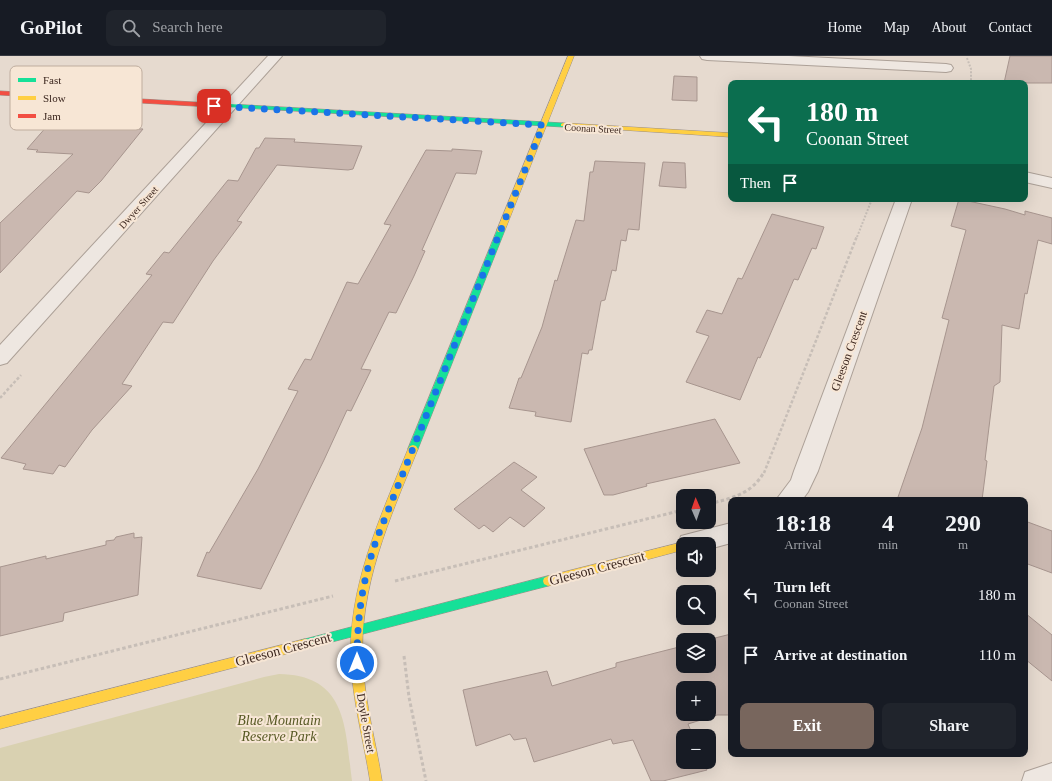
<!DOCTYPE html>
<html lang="en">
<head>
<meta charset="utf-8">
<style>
  body { margin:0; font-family:Georgia,serif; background:#20242c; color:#f1f3f6; height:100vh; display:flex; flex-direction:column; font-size:15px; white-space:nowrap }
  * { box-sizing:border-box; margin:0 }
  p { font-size:13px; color:#9ea1a6 }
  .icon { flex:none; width:22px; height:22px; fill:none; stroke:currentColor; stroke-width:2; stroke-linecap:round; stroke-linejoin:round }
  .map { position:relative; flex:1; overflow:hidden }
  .side { position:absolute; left:728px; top:441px; width:300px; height:260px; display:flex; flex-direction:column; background:#171b24; border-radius:8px; box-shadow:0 4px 16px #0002 }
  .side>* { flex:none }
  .hud { position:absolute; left:728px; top:24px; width:300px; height:122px; border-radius:8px; box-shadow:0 4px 16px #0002; background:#0b6e4f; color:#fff; overflow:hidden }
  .needle { width:26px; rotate:358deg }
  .buttons { position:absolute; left:676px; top:433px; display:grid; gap:8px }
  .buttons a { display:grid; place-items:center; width:40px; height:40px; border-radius:8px; background:#171b24; box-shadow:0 4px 16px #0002; font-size:20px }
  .pin { position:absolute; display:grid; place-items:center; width:34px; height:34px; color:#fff; margin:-17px; border-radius:8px; box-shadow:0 2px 6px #0006 }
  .me { position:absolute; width:44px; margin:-22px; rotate:0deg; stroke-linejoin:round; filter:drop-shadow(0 0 3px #0008) }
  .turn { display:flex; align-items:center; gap:14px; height:84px; padding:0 12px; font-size:18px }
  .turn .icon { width:52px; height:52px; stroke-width:2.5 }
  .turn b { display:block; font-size:28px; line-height:34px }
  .then { display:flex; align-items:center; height:38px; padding:0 12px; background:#0003; gap:8px; font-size:15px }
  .eta { display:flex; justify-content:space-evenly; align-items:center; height:68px; text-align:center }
  .eta b { font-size:24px; font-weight:700; line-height:28px }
  .primary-button { display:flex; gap:8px; margin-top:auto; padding:8px 12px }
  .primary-button a { flex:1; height:46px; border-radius:8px; background:#78665d; color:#fff; font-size:16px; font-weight:700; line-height:46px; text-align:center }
  .primary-button a+a { background:#20242c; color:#f1f3f6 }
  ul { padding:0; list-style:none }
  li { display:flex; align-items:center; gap:12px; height:60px; padding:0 12px }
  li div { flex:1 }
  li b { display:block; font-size:15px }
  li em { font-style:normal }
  header { display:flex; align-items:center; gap:24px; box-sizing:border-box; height:56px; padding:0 20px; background:#171b24; border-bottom:1px solid #363941 }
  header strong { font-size:19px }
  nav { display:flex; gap:22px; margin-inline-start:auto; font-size:14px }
  .search { width:280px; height:36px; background:#20242c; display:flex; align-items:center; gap:10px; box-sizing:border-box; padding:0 14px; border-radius:8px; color:#9ea1a6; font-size:15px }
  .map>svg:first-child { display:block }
  .green { fill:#d9d1b1 }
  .building { fill:#cab8b0; stroke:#a7958e; fill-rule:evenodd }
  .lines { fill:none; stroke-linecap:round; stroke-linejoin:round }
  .lane-casing { stroke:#aca097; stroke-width:2 }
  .street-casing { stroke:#aca097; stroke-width:2 }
  .fast-casing { stroke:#9b8f88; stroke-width:1 }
  .slow-casing { stroke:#9b8f88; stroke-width:1 }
  .jam-casing { stroke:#9b8f88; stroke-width:1 }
  .path-far2 { stroke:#c7beb7; stroke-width:2; stroke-dasharray:2 1.5; stroke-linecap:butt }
  .path-far1 { stroke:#c7beb7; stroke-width:2.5; stroke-dasharray:3 2; stroke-linecap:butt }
  .path { stroke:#c7beb7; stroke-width:3; stroke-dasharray:3.5 2.5; stroke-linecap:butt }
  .lane { fill:#eee7e1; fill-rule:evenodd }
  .street { fill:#eee7e1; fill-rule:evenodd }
  .fast { fill:#16e098; fill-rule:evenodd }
  .slow { fill:#ffcf43; fill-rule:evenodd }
  .jam { fill:#f24e42; fill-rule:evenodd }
  .route { stroke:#1a73e8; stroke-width:7; stroke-dasharray:0 12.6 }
  .labels { text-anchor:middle; stroke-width:4; stroke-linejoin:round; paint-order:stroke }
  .far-street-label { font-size:10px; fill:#3c271f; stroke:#f7e6d5 }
  .street-label { font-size:12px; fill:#3c271f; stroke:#f7e6d5 }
  .near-street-label { font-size:14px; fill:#3c271f; stroke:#f7e6d5 }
  .near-park-label { font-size:14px; font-style:italic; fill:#575924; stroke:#f7e6d5 }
  .key { fill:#f7e6d5; stroke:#bfad9e; stroke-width:1 }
  .key-label { font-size:11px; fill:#3c271f }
</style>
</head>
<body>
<header>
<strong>GoPilot</strong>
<div class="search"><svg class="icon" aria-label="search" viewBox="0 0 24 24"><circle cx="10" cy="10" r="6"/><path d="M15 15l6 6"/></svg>Search here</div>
<nav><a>Home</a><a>Map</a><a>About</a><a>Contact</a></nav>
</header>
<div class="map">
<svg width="1052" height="725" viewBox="0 0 1052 725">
  <rect width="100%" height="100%" fill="#e6dacf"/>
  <path class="green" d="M279 618C348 619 345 673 352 725H0V692L264 621Z"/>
  <path class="building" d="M1010 0H1052V27H1004Z
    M674 20 697 21V45L672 44Z
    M48 69 143 73 101 125 89 137 77 135 0 217V167L73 98 36 96 38 94 27 93Z
    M265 82 295 83 294 86 362 90 353 113 348 114 277 109 237 165 242 166 213 205 173 267 163 266 122 328 132 330 92 374 65 411 59 409 53 418 23 413 26 408 1 402 152 219 146 218 164 196 169 197 228 124 238 125 256 92H259Z
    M452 93 482 95 476 118 456 117 422 194 425 195 414 220 396 257 389 256 361 313 371 314 351 355 347 354 324 404 261 533 197 520 207 496 209 497 258 413 298 335 288 333 305 303 311 304 347 226 358 228 391 169 384 168 426 94 452 95Z
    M595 105 645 107 639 174 628 173 626 185 621 184 616 215 612 214 605 244 601 245 592 294H589L588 298 582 297 571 366 535 360 536 356 509 352 519 322H521L542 271 555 224 557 225 576 164 584 165 590 116H593Z
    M663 106 685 107 686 132 659 130Z
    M959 143 1005 153 1025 159V155L1052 162V188L1038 184 1027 238 1025 237 1019 273 1002 269 1000 326 994 330 985 404 987 405 982 444H897L922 372 949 264 942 262 966 174 951 170Z
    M772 158 824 171 816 193 812 192 798 224 794 223 760 302 758 301 740 344 686 326 709 280 696 276 707 254 722 258 738 222 742 223Z
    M715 363 740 407 646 428 647 430 613 439H604L584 393Z
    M514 406 537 421 521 434 545 452 524 471 510 461 493 476 484 469 479 473 454 453Z
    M1025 465 1052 475V517L1025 507Z
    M134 477V482L142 481 138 539 64 557 63 565 0 580V511L46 500V503L106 489V485L114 484 116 481Z
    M1025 557 1052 579V625L1025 603Z
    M731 578V659H717L688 668 693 680H683V706H704L707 714 663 725H651L633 684 613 688 611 683 534 706 526 682 514 684 510 678 476 690 463 634 547 615 552 630 616 611V607L683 590V610H709V584H707ZM683 632H709V658H683Z"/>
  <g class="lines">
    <g class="lane-casing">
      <path id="lane" d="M1052 707V725H1022L1025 716Z"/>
    </g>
    <g class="street-casing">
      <path id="street" d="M268 0H282L7 307 0 309V289Z
        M700 0H789L946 8 951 9 953 12 951 15 946 16 707 4 702 3Z
        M1025 116 1052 122V132L1025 126Z
        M896 143H912L818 415 808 436 802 444H776L791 424 794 415Z
        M731 467V487L709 493V488H683V496H681L678 488 681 480Z"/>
    </g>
    <g class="fast-casing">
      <path id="fast" d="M229 48 563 67 566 69 563 71 227 51V49Z
        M498 172H501L505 174 418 393 416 396H410L408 393Z
        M548 520 552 522 553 525 552 528 548 530 305 593 301 592 299 588 301 584 305 583Z"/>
    </g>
    <g class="slow-casing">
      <path id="slow" d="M568 0H574L505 174 501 176H498L497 174Z
        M563 67 731 77V81L561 70V68Z
        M413 389 416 390 418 393C390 462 358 532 363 608 365 648 376 686 382 725H370C364 686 353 647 351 608 347 532 380 462 408 393L410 390Z
        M683 486 687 488H683V494L548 530 544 528 543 525 544 522 548 520Z
        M305 583 309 584 311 588 309 592 305 593 0 673V661Z"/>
    </g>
    <g class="jam-casing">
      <path id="jam" d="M0 35 229 48 232 50 229 52 0 39Z"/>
    </g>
    <path class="path-far2" d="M967 2 971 13V27
      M857 181 872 143"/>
    <path class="path-far1" d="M0 342 21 319
      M764 417 857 180"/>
    <path class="path" d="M709 448C732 442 752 438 764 416
      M395 525 683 454
      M404 600 409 641 426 725
      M0 623 333 540"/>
    <use href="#lane" class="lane"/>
    <use href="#street" class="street"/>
    <use href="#fast" class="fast"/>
    <use href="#slow" class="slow"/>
    <use href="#jam" class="jam"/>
  </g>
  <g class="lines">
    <path class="route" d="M214 50 543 69 377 482C362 525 357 562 357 607"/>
  </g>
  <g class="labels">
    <g class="far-street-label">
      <text transform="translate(593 72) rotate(3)" y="4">Coonan Street</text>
      <text transform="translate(138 151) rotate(-48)" y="4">Dwyer Street</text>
    </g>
    <g class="street-label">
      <text transform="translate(849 295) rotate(-70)" y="4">Gleeson Crescent</text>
      <text transform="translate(366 667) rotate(80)" y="4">Doyle Street</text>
    </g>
    <g class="near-street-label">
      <text transform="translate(597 512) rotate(-15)" y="5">Gleeson Crescent</text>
      <text transform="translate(283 593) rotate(-15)" y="5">Gleeson Crescent</text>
    </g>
    <g class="near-park-label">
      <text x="279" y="669">Blue Mountain<tspan x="279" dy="16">Reserve Park</tspan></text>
    </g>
  </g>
  <rect x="10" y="10" width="132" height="64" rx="6" class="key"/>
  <rect x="18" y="22" width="18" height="4" fill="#16e098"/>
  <rect x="18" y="40" width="18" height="4" fill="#ffcf43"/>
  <rect x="18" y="58" width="18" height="4" fill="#f24e42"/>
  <g class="key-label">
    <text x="43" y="28">Fast</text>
    <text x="43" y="46">Slow</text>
    <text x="43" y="64">Jam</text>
  </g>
</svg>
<div class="buttons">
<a><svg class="needle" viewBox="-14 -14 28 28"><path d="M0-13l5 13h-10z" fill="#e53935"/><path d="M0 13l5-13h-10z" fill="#9ea1a6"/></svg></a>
<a><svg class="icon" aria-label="sound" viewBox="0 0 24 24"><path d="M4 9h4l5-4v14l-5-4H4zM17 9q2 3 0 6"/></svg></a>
<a><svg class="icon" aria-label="search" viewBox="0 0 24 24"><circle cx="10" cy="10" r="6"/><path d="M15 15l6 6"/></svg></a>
<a><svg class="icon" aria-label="layers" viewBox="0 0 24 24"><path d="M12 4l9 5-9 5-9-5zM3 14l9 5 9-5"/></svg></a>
<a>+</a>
<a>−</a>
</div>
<div class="pin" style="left:214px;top:50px;background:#d93025"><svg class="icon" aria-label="arrive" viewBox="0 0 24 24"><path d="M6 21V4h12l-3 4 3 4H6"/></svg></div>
<svg class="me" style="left:357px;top:607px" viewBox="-20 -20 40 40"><circle r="17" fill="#1a73e8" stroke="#fff" stroke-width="3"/><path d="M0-11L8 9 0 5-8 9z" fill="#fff"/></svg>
<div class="hud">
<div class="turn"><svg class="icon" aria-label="left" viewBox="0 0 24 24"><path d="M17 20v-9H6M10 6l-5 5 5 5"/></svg><div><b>180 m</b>Coonan Street</div></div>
<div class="then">Then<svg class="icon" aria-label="arrive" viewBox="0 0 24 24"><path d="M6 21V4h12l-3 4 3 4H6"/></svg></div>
</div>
<section class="side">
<div class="eta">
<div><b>18:18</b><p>Arrival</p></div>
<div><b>4</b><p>min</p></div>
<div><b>290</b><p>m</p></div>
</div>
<ul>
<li><svg class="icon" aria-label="left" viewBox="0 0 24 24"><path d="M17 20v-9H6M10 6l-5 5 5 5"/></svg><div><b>Turn left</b><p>Coonan Street</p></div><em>180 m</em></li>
<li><svg class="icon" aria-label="arrive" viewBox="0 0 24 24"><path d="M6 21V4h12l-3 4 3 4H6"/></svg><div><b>Arrive at destination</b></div><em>110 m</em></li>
</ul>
<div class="primary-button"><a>Exit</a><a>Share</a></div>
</section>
</div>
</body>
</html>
